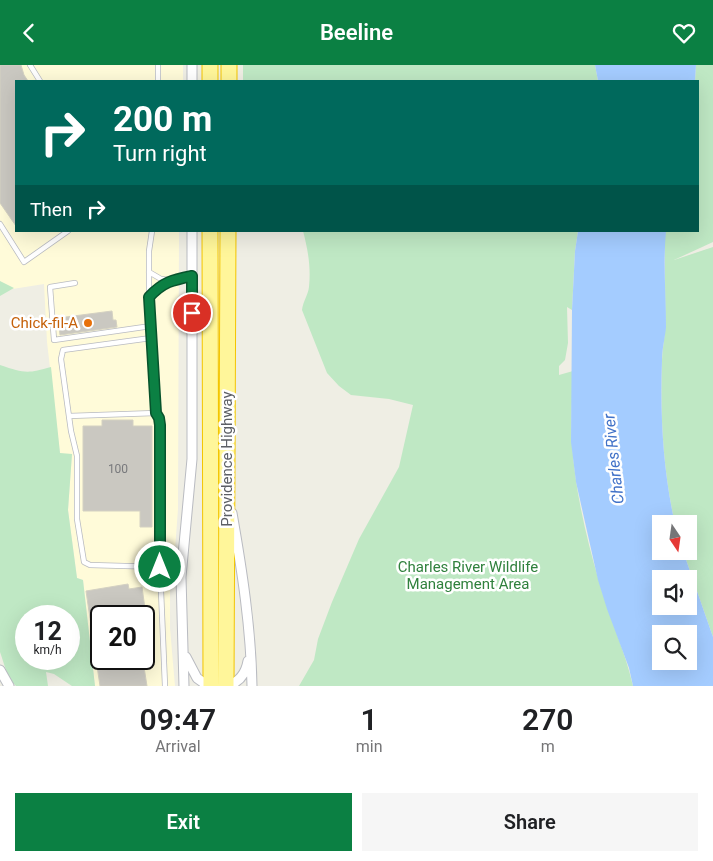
<!DOCTYPE html>
<html lang="en">
<head>
<meta charset="utf-8">
<style>
  body { margin:0; font-family:Roboto,sans-serif; background:#f6f6f6; color:#202124; height:100vh; display:flex; flex-direction:column; font-size:19px; white-space:nowrap }
  * { box-sizing:border-box; margin:0 }
  p { font-size:16px; color:#757577 }
  .icon { flex:none; width:28px; height:28px; fill:none; stroke:currentColor; stroke-width:2; stroke-linecap:round; stroke-linejoin:round }
  .map { position:relative; height:621px; overflow:hidden }
  .side { display:flex; flex-direction:column; background:#fff; flex:1 }
  .side>* { flex:none }
  .top-card { position:absolute; left:15px; top:15px; width:684px; height:152px; border-radius:0px; box-shadow:0 5px 20px #0002; background:#00695c; color:#fff; overflow:hidden }
  .needle { width:32px; rotate:167deg }
  .controls { position:absolute; left:652px; top:450px; display:grid; gap:10px }
  .controls a { display:grid; place-items:center; width:45px; height:45px; border-radius:0px; background:#fff; box-shadow:0 5px 20px #0002; font-size:25px }
  .speed { position:absolute; left:15px; top:540px; display:flex; gap:10px; font-size:25px; font-weight:700; text-align:center }
  .speed>* { display:grid; place-content:center; width:65px; height:65px; border-radius:50%; background:#fff; box-shadow:0 5px 20px #0002; line-height:1 }
  .speed small { font-size:12px; font-weight:400 }
  .speed .limit { border:2px solid #111; border-radius:8px; background:#fff; color:#111 }
  .pin { position:absolute; display:grid; place-items:center; width:42px; height:42px; color:#fff; margin:-21px; border:2px solid #fff; border-radius:50%; box-shadow:0 1px 5px #0007 }
  .me { position:absolute; width:55px; margin:-28px; rotate:0deg; stroke-linejoin:round; filter:drop-shadow(0 0 4px #0008) }
  .turn { display:flex; align-items:center; gap:18px; height:105px; padding:0 15px; font-size:22px }
  .turn .icon { width:65px; height:65px; stroke-width:2.5 }
  .turn b { display:block; font-size:35px; line-height:42px }
  .then { display:flex; align-items:center; height:48px; padding:0 15px; background:#0003; gap:10px; font-size:19px }
  .eta { display:flex; justify-content:space-evenly; align-items:center; height:85px; text-align:center }
  .eta b { font-size:30px; font-weight:600; line-height:35px }
  .button { display:flex; gap:10px; margin-top:auto; padding:10px 15px }
  .button a { flex:1; height:58px; border-radius:0px; background:#0b8043; color:#fff; font-size:20px; font-weight:600; line-height:58px; text-align:center }
  .button a+a { background:#f6f6f6; color:#202124 }
  header { display:flex; justify-content:space-between; align-items:center; height:65px; padding:0 15px; background:#0b8043; color:#fff; font-size:22px; font-weight:600 }
  .map>svg:first-child { display:block }
  .commercial { fill:#fffbd9; fill-rule:evenodd }
  .green { fill:#bfe8c4; fill-rule:evenodd }
  .water { fill:#a4ccff; fill-rule:evenodd }
  .building { fill:#cac8c1; stroke:#d4d1c2 }
  .lines { fill:none; stroke-linecap:round; stroke-linejoin:round }
  .service-casing { stroke:#b9bbc1; stroke-width:6 }
  .minor-casing { stroke:#b9bbc1; stroke-width:11 }
  .trunk-casing { stroke:#f3c500; stroke-width:17 }
  .service { stroke:#fff; stroke-width:4.5 }
  .minor { stroke:#fff; stroke-width:9 }
  .trunk { stroke:#fff69a; stroke-width:15 }
  .route-casing { stroke:#07532c; stroke-width:12 }
  .route { stroke:#0b8043; stroke-width:9 }
  .food-dot { fill:#e8710a; stroke:#fff; stroke-width:2 }
  .labels { text-anchor:middle; stroke-width:5; stroke-linejoin:round; paint-order:stroke }
  .number-label { font-size:12px; fill:#78797c }
  .food-label { font-size:15px; fill:#c56008; stroke:#fff; text-anchor:end }
  .street-label { font-size:15px; fill:#5c5f65; stroke:#fff }
  .park-label { font-size:15px; fill:#30813d; stroke:#fff }
  .water-label { font-size:16px; font-style:italic; fill:#4172c8; stroke:#fff }
</style>
</head>
<body>
<header><svg class="icon" aria-label="back" viewBox="0 0 24 24"><path d="M15 5l-7 7 7 7"/></svg>Beeline<svg class="icon" aria-label="heart" viewBox="0 0 24 24"><path d="M12 20l-8-8c-3-5 5-10 8-4 3-6 11-1 8 4z"/></svg></header>
<div class="map">
<svg width="713" height="621" viewBox="0 0 713 621">
  <rect width="100%" height="100%" fill="#efeee4"/>
  <path class="commercial" d="M0 0H183V16H16V166H179L178 444 173 512 170 526V563L175 621H95L83 515 77 513 68 445 72 389H60L47 277 44 219 0 226ZM101 551H144V594H101Z"/>
  <path class="green" d="M243 0H595L598 16H243Z
    M696 0H713V177L674 195 713 182V572L683 486H689V459H675C663 406 660 350 662 296 662 284 665 273 665 262 666 230 664 198 665 166H698V16H695Z
    M303 166H578L575 186 572 245 567 242 568 278 565 295 559 301V310L573 306C573 330 570 355 572 378 575 425 586 472 599 516 609 552 625 585 633 621H299L314 595 318 574 332 537 359 474 399 402 413 340 389 334 351 330 339 321 327 308 302 245C303 236 308 230 309 222 311 202 308 185 303 166Z
    M0 216 14 223 0 231Z
    M0 300C24 308 27 309 51 302L60 388 72 389 68 445 77 513 83 515 95 621H72L54 609 46 607 48 621H16C7 613 4 598 0 587ZM26 551H69V594H26Z"/>
  <path class="water" d="M595 0H696L695 16H598Z
    M578 166H666C663 197 666 230 666 262 665 273 662 284 662 296 660 350 663 406 675 459H661V486H683L713 572V621H633L629 603 607 544 598 515 576 417 571 377 572 245 575 186ZM661 514H689V541H661ZM661 569H689V596H661Z"/>
  <path class="building" d="M0 0H21L24 10 28 16H16V161L0 138Z
    M112 246 113 255H116L117 262 60 270 58 253Z
    M102 355H133V361H152V462H140V446H83V361H102Z
    M128 519 129 524 142 522 146 551H101V594H147L149 602H144L147 621H100L86 526Z"/>
  <g class="lines">
    <g class="service-casing">
      <path id="service" d="M30 0 40 16
        M158 0V16
        M0 159 24 197 68 166
        M152 166 149 186V232L156 348
        M149 207 161 214 170 215
        M75 218 50 222 54 275 151 261
        M149 232C163 217 172 215 192 211
        M151 273 63 285 61 294 71 366 77 391V454L84 497 90 500 160 502
        M69 351 156 348 159 353 160 502 165 621"/>
    </g>
    <g class="minor-casing">
      <path id="minor" d="M192 16V0
        M232 448C242 505 251 563 252 621
        M186 592 197 613 208 621
        M0 605 9 621
        M184 621 181 512 192 394V166
        M227 621C240 617 246 608 248 596"/>
    </g>
    <g class="trunk-casing">
      <path id="trunk" d="M210 0V16
        M229 16V0
        M210 166 211 621
        M226 621 228 166"/>
    </g>
    <use href="#service" class="service"/>
    <use href="#minor" class="minor"/>
    <use href="#trunk" class="trunk"/>
  </g>
  <g class="lines">
    <g class="route-casing">
      <path id="route" d="M160 502V360L159 353 156 348 149 232C163 217 172 215 192 211V248"/>
    </g>
    <use href="#route" class="route"/>
  </g>
  <circle class="food-dot" cx="88" cy="258" r="5"/>
  <g class="labels">
    <g class="number-label">
      <text x="118" y="408">100</text>
    </g>
    <g class="food-label">
      <text x="78" y="263">Chick-fil-A</text>
    </g>
    <g class="street-label">
      <text transform="translate(227 394) rotate(-90)" y="5">Providence Highway</text>
    </g>
    <g class="park-label">
      <text x="468" y="507">Charles River Wildlife<tspan x="468" dy="17">Management Area</tspan></text>
    </g>
    <g class="water-label">
      <text transform="translate(613 394) rotate(-96)" y="6">Charles River</text>
    </g>
  </g>
</svg>
<div class="controls">
<a><svg class="needle" viewBox="-14 -14 28 28"><path d="M0-13l5 13h-10z" fill="#e53935"/><path d="M0 13l5-13h-10z" fill="#757577"/></svg></a>
<a><svg class="icon" aria-label="sound" viewBox="0 0 24 24"><path d="M4 9h4l5-4v14l-5-4H4zM17 9q2 3 0 6"/></svg></a>
<a><svg class="icon" aria-label="search" viewBox="0 0 24 24"><circle cx="10" cy="10" r="6"/><path d="M15 15l6 6"/></svg></a>
</div>
<div class="speed"><div>12<small>km/h</small></div><div class="limit">20</div></div>
<div class="pin" style="left:192px;top:248px;background:#d93025"><svg class="icon" aria-label="arrive" viewBox="0 0 24 24"><path d="M6 21V4h12l-3 4 3 4H6"/></svg></div>
<svg class="me" style="left:160px;top:502px" viewBox="-20 -20 40 40"><circle r="17" fill="#0b8043" stroke="#fff" stroke-width="3"/><path d="M0-11L8 9 0 5-8 9z" fill="#fff"/></svg>
<div class="top-card">
<div class="turn"><svg class="icon" aria-label="right" viewBox="0 0 24 24"><path d="M7 20v-9h11M14 6l5 5-5 5"/></svg><div><b>200 m</b>Turn right</div></div>
<div class="then">Then<svg class="icon" aria-label="right" viewBox="0 0 24 24"><path d="M7 20v-9h11M14 6l5 5-5 5"/></svg></div>
</div>
</div>
<section class="side">
<div class="eta">
<div><b>09:47</b><p>Arrival</p></div>
<div><b>1</b><p>min</p></div>
<div><b>270</b><p>m</p></div>
</div>
<div class="button"><a>Exit</a><a>Share</a></div>
</section>
</body>
</html>
